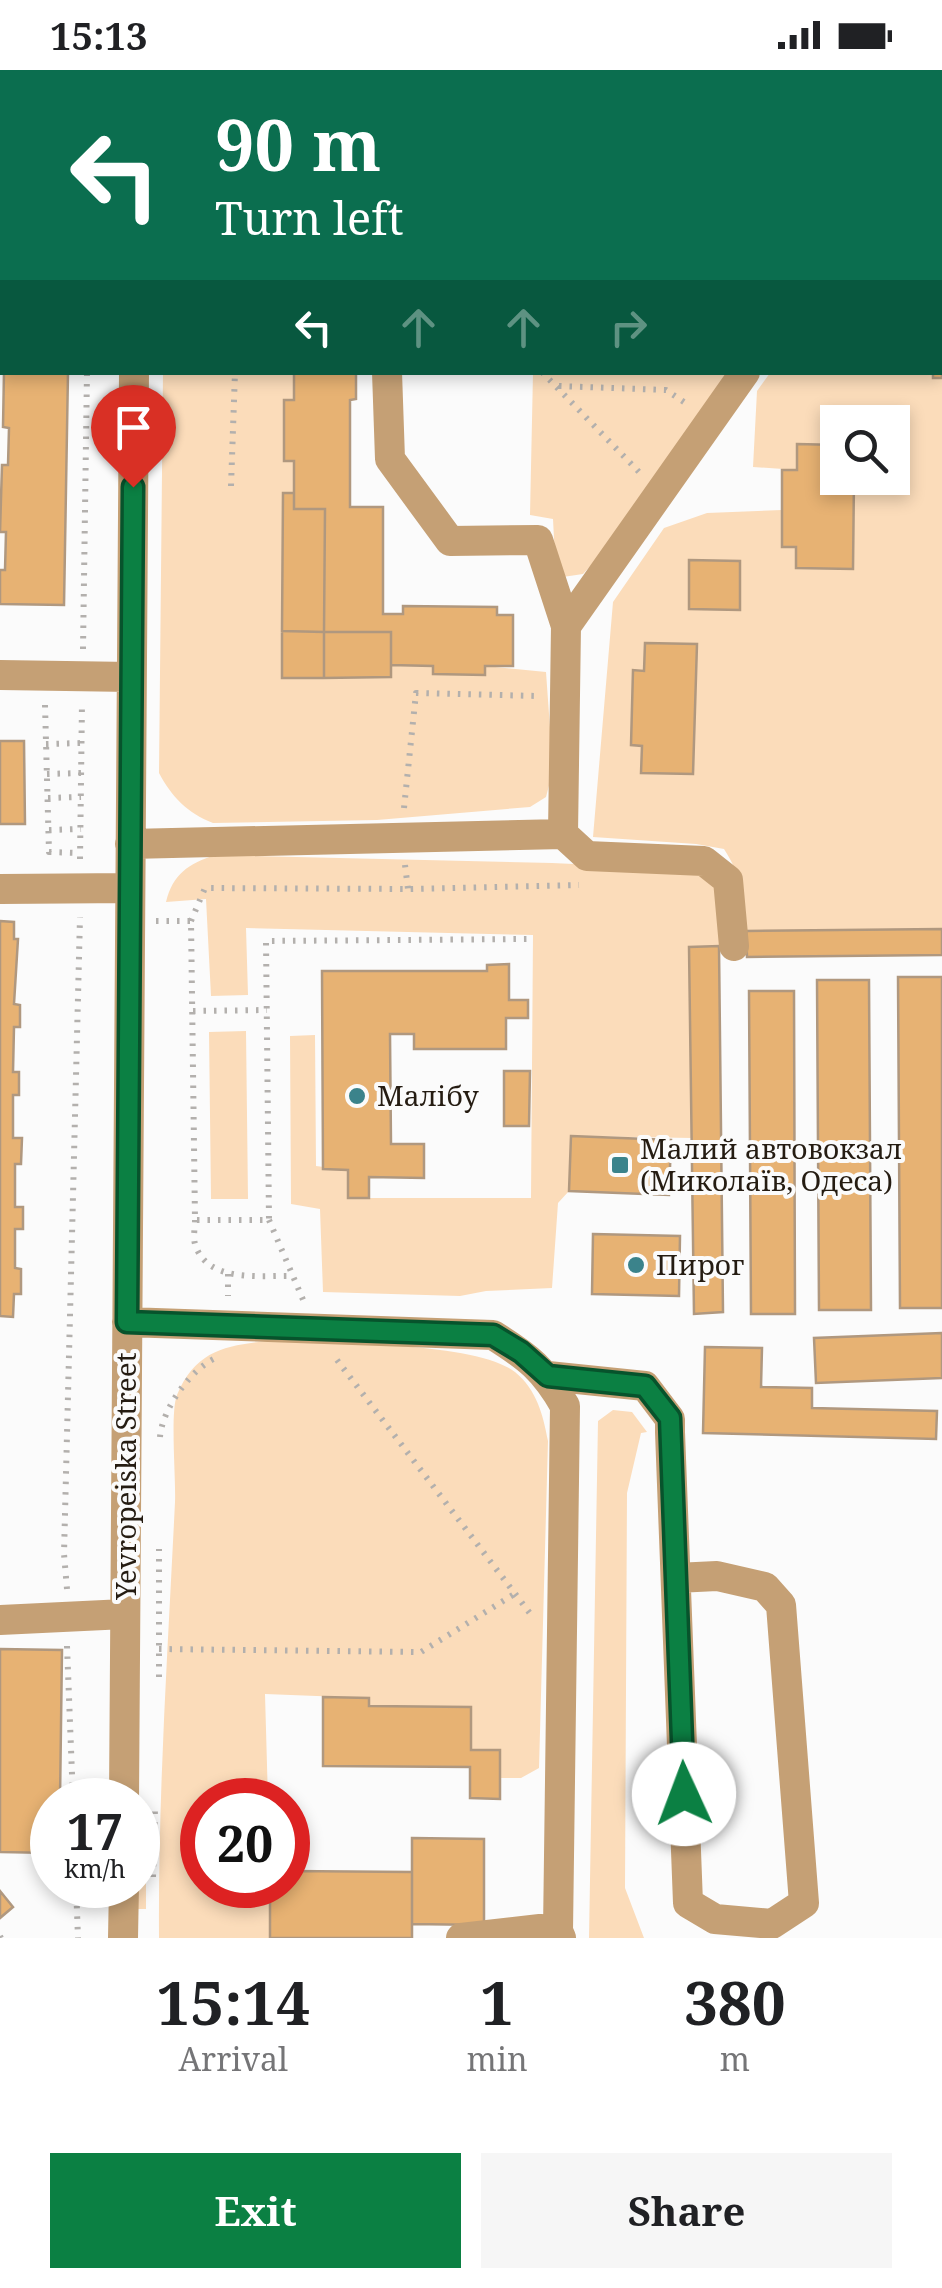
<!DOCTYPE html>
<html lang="en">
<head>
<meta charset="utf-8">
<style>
  body { margin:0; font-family:"Noto Serif",serif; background:#f6f6f6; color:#202124; height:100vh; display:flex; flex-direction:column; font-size:38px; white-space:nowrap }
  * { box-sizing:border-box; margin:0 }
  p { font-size:32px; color:#757577 }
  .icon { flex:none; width:55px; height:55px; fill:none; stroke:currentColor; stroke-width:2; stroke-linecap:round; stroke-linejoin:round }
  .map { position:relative; height:1868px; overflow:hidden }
  .side { display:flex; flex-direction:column; background:#fff; flex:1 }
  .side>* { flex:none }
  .hud { position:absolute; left:0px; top:0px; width:942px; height:305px; box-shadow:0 5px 15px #0003; background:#0b6e4f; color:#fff; overflow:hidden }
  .tools { position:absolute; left:820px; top:335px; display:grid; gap:20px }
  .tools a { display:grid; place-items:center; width:90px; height:90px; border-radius:0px; background:#fff; box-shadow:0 5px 15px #0003; font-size:50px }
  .speed { position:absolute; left:30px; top:1708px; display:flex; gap:20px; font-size:50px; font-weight:700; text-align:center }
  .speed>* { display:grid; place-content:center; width:130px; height:130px; border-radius:50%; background:#fff; box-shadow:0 5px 15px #0003; line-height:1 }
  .speed small { font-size:25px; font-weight:400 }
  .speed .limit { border:15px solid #d22; background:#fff; color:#111 }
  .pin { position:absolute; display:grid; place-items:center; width:85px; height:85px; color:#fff; margin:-102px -42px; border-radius:50% 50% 50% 0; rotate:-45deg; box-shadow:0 0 10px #0007 }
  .pin .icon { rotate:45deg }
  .me { position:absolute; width:110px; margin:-55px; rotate:358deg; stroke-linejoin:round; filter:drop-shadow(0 0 8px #0008) }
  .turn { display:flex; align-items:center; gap:35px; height:210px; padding:0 50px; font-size:45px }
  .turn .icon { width:130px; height:130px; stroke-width:2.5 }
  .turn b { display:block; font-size:70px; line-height:85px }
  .lanes { display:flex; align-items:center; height:95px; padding:0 50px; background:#0003; justify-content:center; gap:50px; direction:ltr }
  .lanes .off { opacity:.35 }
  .eta { display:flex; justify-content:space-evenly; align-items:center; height:170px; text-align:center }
  .eta b { font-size:60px; font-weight:700; line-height:70px }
  .cta { display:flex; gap:20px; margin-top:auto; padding:20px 50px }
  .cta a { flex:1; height:115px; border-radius:0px; background:#0b8043; color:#fff; font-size:40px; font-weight:700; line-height:115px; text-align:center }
  .cta a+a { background:#f6f6f6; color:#202124 }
  .status { display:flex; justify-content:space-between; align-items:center; height:70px; padding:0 50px; background:#fff; direction:ltr }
  .status svg { height:28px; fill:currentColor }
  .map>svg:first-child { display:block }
  .green { fill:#fbdcba }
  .building { fill:#e7b273; stroke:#b0987f; stroke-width:2.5 }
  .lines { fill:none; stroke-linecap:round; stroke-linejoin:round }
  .path { stroke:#b3b0ad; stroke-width:6; stroke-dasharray:2.5 8; stroke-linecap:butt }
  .minor { stroke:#c5a075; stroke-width:30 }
  .route-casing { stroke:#07532c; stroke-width:25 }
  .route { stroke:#0b8043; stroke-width:18 }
  .poi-dot { fill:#3b838b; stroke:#fbfbfb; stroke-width:4 }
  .labels { text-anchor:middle; stroke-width:8; stroke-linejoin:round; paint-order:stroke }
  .poi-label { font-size:28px; fill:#251c12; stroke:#fbfbfb; text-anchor:start }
  .street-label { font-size:28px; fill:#251c12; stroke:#fbfbfb }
</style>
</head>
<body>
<div class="status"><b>15:13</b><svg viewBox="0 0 49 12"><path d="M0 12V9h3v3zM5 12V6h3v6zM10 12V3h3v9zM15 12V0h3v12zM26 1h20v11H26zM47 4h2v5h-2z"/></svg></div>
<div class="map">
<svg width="942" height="1868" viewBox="0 0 942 1868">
  <rect width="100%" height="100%" fill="#fbfbfb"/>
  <path class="green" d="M420 0H754L755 2H419Z
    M933 302V308H942V859L746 861C746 828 742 807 724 779L696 774 593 767 613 532 664 458 707 443 782 440V476L796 477V498L852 499 854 408H892V352H838L837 375H797V400L753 397 757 321 770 303Z
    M163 303H294V330L284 331V390L294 391V423L283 424 282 607H390L391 595 433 596V604L485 605V596L546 602 553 700 546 727 530 737 377 750 213 753C187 743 172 727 159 703Z
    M533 303H730L607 478 583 504 556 508 553 449 530 445Z
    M215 785 552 793 704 800C726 828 721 842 719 876L689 877 692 1068 571 1066 569 1121 558 1133 552 1218 486 1221 460 1226 323 1222 320 1139 291 1134 290 966 315 965 316 1096 348 1100V1128H531L533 865 246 858 248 925 211 926 206 829 166 832C173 804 188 794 215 785Z
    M246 961 248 1129H211L209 962Z
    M277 1270C329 1273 477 1272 515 1302 537 1320 543 1345 548 1371L539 1698 521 1708H500L499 1680H471V1637L369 1636 368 1628 265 1624 268 1730H202V1815H270V1868H159C158 1722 168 1577 175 1432 176 1408 170 1343 177 1325 197 1277 231 1275 277 1270Z
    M613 1340 632 1342 647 1362 641 1363 627 1423 625 1818 644 1868H589L598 1351Z
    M138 1732H146V1839H130L138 1815Z"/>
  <path class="building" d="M940 180 942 308H933V302H940Z
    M4 302H68L64 535 0 534V500H5L6 462H0L2 395H8L9 358 3 357Z
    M294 302H356V329L350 330V437H383V544H403V536L497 537V545H513V596H485V605L433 604V596L391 595V562H324L325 439H294V391H284V330H294Z
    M797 374 838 375V408H854L853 499 796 498V477H782V400H797Z
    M283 423H294V439H325L324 562 282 561Z
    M689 490 740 491V540L689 539Z
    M282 561 324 562V608H282Z
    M324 562H391V607L324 608Z
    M645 573 697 574 693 704 641 703 642 676 631 675 633 600 644 601Z
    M0 671H24L25 754H0Z
    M0 851 14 852V869H18L14 934 20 935V957H14L13 1002H19V1025H13V1068H22L21 1094H15V1137H23V1159H15V1198L21 1199V1224H14L13 1247 0 1246Z
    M942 859V885L747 887 746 861Z
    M719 876 723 1242 694 1244 689 877Z
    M509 894V930H528V948H506V979H414V964H390L391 1074H424V1108L369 1107V1128H348V1100L323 1099 322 901H487V895Z
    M898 907H942V1238H900Z
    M817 910H869L871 1240H819Z
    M749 921H794L795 1244H751Z
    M504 1001H530L529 1056H504Z
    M571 1066 671 1070 669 1125 569 1121Z
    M593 1164 680 1166 679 1226 592 1224Z
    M942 1263V1308L816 1313 814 1268Z
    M705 1277 762 1278 761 1317 812 1318V1338L937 1341 936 1369 703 1363Z
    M0 1579 62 1580 60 1730H52V1783L0 1782Z
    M323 1627 369 1628V1636L471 1637V1680H500V1729L470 1728V1697L323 1696Z
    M412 1768 484 1769V1855L412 1854Z
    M288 1801 412 1802V1868H270V1815H288Z
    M0 1821 13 1837 0 1848Z"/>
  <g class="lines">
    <path class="path" d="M242 0 243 2
      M91 2 92 0
      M734 2 739 0
      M940 118 942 120
      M542 302 639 402
      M559 316 666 320 687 334
      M231 416 235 302
      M83 579 87 302
      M45 635 49 782 80 783
      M46 674 82 673
      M47 704 81 703
      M48 728 81 727
      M404 738 416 623 538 626
      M49 760 81 759
      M80 789 82 632
      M405 795 408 819
      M156 851H191L195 1150H269L266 871 529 869
      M191 851 205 818 408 819 579 815
      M193 941 267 940
      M195 1150C195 1157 193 1167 195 1174 207 1214 262 1205 293 1206
      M269 1150 304 1232
      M228 1204V1226
      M337 1290 532 1546
      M160 1367C162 1339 192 1297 218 1287
      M67 1519 64 1484 80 847
      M67 1576 73 1730
      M159 1579 421 1582 516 1523
      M159 1607V1479
      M153 1807 155 1739
      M76 1815 78 1868
      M0 1866 1 1868"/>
    <path class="minor" d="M376 0V2
      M137 2V0
      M807 2V0
      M387 302 390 389 450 471 538 470 566 556
      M0 605 131 607
      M563 764 587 786 704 791 728 810 734 876
      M130 774 563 764 566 556 745 302
      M0 819 130 818
      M127 1252 493 1265C528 1287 544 1299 565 1336L558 1861 561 1868
      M548 1306 645 1316 670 1349V1362L688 1833 715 1849 772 1854 804 1833 781 1535 765 1517 717 1506 676 1508
      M0 1550 125 1544
      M124 1730 134 302
      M123 1868 124 1815
      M461 1868 540 1859 558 1861"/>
  </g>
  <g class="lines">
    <g class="route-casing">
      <path id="route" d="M133 417 127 1252 493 1265 521 1282 548 1306 645 1316 670 1348 684 1724"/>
    </g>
    <use href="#route" class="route"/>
  </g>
  <g class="poi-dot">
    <circle cx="357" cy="1026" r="10"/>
    <rect x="610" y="1085" width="20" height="20" rx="5"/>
    <circle cx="636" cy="1195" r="10"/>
  </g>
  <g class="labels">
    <g class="poi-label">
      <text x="377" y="1036">Малібу</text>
      <text x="640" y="1089">Малий автовокзал<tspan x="640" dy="32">(Миколаїв, Одеса)</tspan></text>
      <text x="656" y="1205">Пирог</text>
    </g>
    <g class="street-label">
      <text transform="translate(126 1406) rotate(-90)" y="10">Yevropeiska Street</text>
    </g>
  </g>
</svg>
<div class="tools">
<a><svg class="icon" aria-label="search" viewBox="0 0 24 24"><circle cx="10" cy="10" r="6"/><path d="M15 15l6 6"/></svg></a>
</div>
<div class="speed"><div>17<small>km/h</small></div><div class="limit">20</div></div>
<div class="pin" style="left:133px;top:417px;background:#d93025"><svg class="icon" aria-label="arrive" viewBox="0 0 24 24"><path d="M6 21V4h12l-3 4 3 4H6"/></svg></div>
<svg class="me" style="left:684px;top:1724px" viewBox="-20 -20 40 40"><circle r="19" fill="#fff"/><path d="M0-13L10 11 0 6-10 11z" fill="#0b8043"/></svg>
<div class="hud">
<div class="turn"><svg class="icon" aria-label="left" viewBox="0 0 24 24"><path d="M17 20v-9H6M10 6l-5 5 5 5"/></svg><div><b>90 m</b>Turn left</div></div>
<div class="lanes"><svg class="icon" aria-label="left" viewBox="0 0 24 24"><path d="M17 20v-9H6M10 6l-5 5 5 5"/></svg><svg class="icon off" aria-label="ahead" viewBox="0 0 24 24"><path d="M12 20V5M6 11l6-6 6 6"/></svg><svg class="icon off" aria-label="ahead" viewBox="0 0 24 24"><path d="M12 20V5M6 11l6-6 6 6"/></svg><svg class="icon off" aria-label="right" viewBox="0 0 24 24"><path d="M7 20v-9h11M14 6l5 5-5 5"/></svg></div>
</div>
</div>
<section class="side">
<div class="eta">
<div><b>15:14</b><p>Arrival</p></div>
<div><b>1</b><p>min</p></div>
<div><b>380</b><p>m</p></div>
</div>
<div class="cta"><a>Exit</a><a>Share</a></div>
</section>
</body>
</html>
